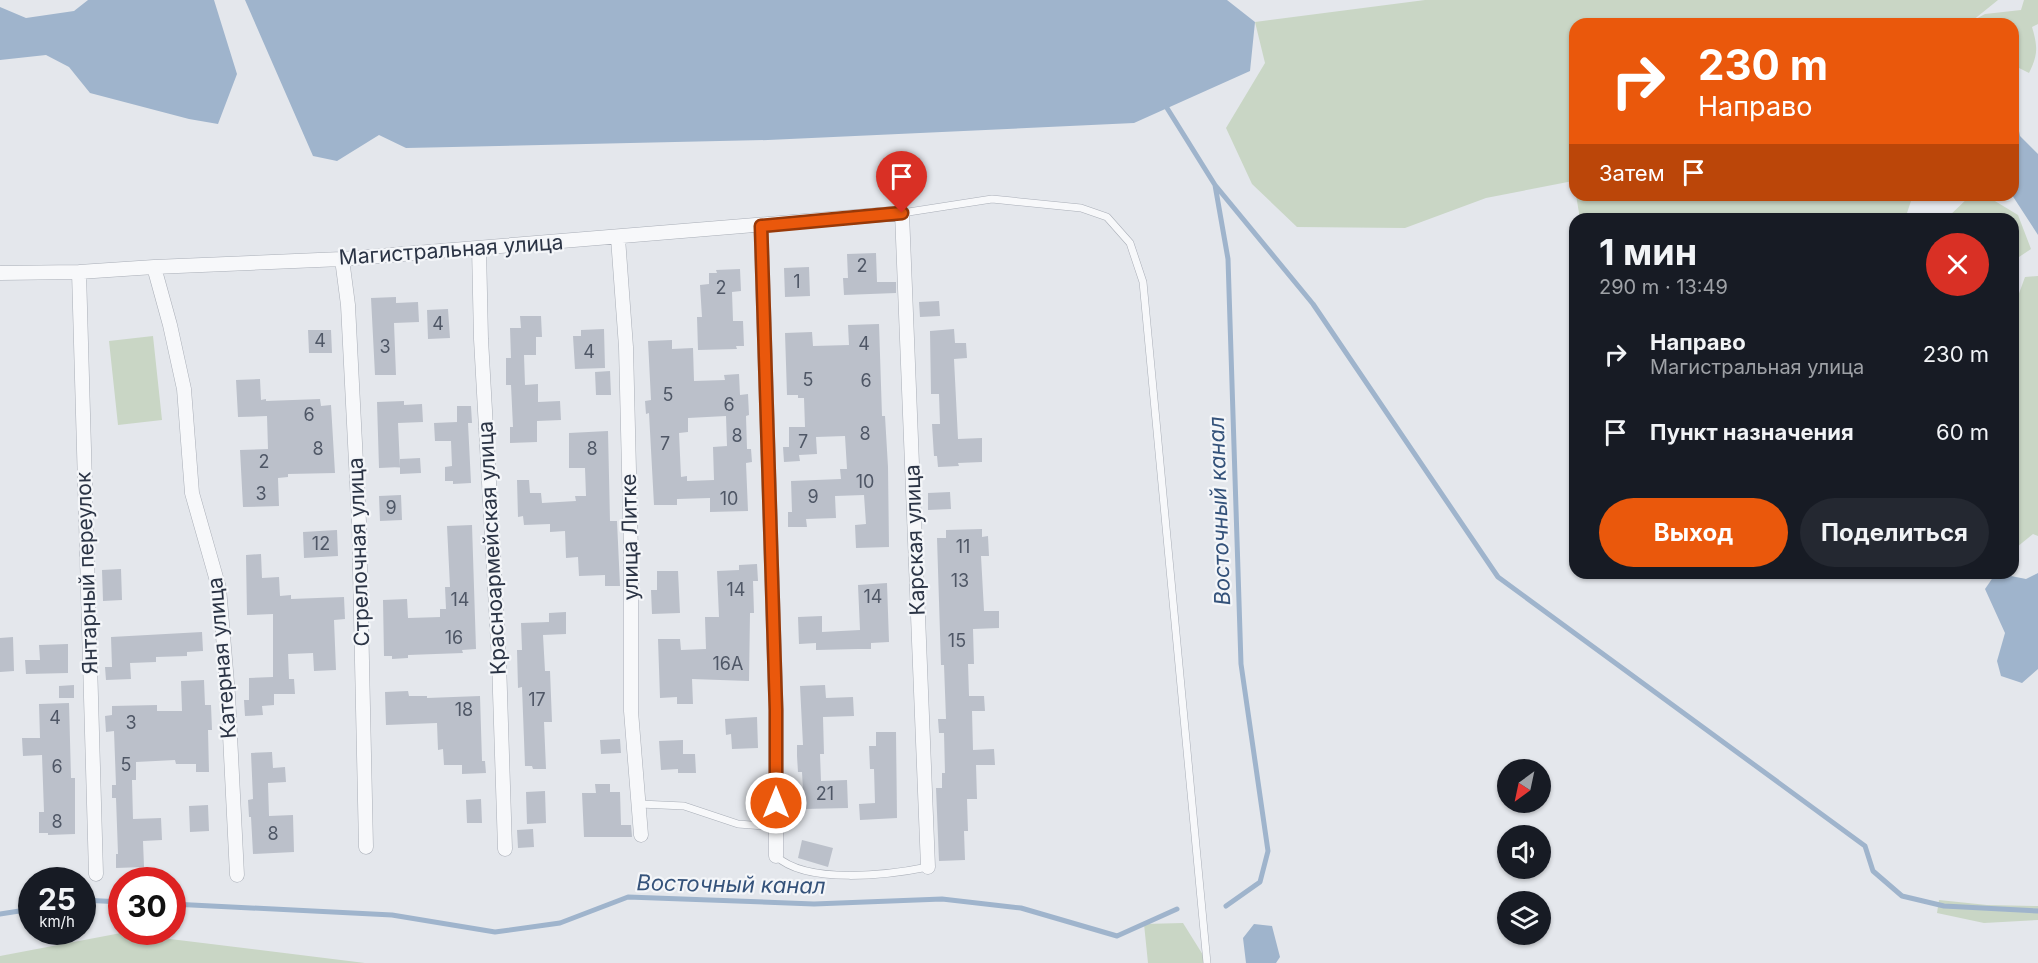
<!DOCTYPE html>
<html lang="ru">
<head>
<meta charset="utf-8">
<style>
  body { margin:0; font-family:Inter,sans-serif; background:#242831; color:#f1f3f6; height:100vh; display:flex; flex-direction:column; font-size:22px; white-space:nowrap }
  * { box-sizing:border-box; margin:0 }
  p { font-size:20px; color:#9ea1a6 }
  .icon { flex:none; width:33px; height:33px; fill:none; stroke:currentColor; stroke-width:2; stroke-linecap:round; stroke-linejoin:round }
  .map { position:relative; flex:1; overflow:hidden }
  .side { position:absolute; left:1569px; top:213px; width:450px; height:366px; display:flex; flex-direction:column; background:#171b24; border-radius:18px; box-shadow:0 2px 4px #0004 }
  .side>* { flex:none }
  .banner { position:absolute; left:1569px; top:18px; width:450px; height:183px; border-radius:18px; box-shadow:0 2px 4px #0004; background:#ea580c; color:#fff; overflow:hidden }
  .needle { width:39px; rotate:213deg }
  .fabs { position:absolute; left:1497px; top:759px; display:grid; gap:12px }
  .fabs a { display:grid; place-items:center; width:54px; height:54px; border-radius:50%; background:#171b24; box-shadow:0 2px 4px #0004; font-size:30px }
  .speed { position:absolute; left:18px; top:867px; display:flex; gap:12px; font-size:30px; font-weight:700; text-align:center }
  .speed>* { display:grid; place-content:center; width:78px; height:78px; border-radius:50%; background:#171b24; box-shadow:0 2px 4px #0004; line-height:1 }
  .speed small { font-size:15px; font-weight:400 }
  .speed .limit { border:9px solid #d22; background:#fff; color:#111 }
  .pin { position:absolute; display:grid; place-items:center; width:51px; height:51px; color:#fff; margin:-62px -26px; border-radius:50% 50% 50% 0; rotate:-45deg; box-shadow:0 0 6px #0007 }
  .pin .icon { rotate:45deg }
  .me { position:absolute; width:66px; margin:-33px; rotate:0deg; stroke-linejoin:round; filter:drop-shadow(0 0 4px #0008) }
  .turn { display:flex; align-items:center; gap:21px; height:126px; padding:0 30px; font-size:27px }
  .turn .icon { width:78px; height:78px; stroke-width:2.5 }
  .turn b { display:block; font-size:42px; line-height:51px }
  .then { display:flex; align-items:center; height:57px; padding:0 30px; background:#0003; gap:12px; font-size:22px }
  .round { display:grid; place-items:center; flex:none; width:63px; height:63px; border-radius:32px; background:#242831 }
  .headline { display:flex; align-items:center; justify-content:space-between; height:102px; padding:0 30px }
  h1 { font-size:36px; font-weight:700; line-height:45px }
  .primary-button { display:flex; gap:12px; margin-top:auto; padding:12px 30px }
  .primary-button a { flex:1; height:69px; border-radius:36px; background:#ea580c; color:#fff; font-size:24px; font-weight:700; line-height:69px; text-align:center }
  .primary-button a+a { background:#242831; color:#f1f3f6 }
  ul { padding:0; list-style:none }
  li { display:flex; align-items:center; gap:18px; height:78px; padding:0 30px }
  li div { flex:1 }
  li b { display:block; font-size:22px }
  li em { font-style:normal }
  .map>svg:first-child { display:block }
  .green { fill:#c9d6c5 }
  .water { fill:#9fb4cc }
  .lines { fill:none; stroke-linecap:round; stroke-linejoin:round }
  .stream { stroke:#9fb4cc; stroke-width:5 }
  .building { fill:#bbc0ca; fill-rule:evenodd }
  .service-casing { stroke:#a9aeb7; stroke-width:8 }
  .minor-casing { stroke:#a9aeb7; stroke-width:15 }
  .service { stroke:#f7f8fa; stroke-width:7 }
  .minor { stroke:#f7f8fa; stroke-width:14 }
  .route-casing { stroke:#983908; stroke-width:15 }
  .route { stroke:#ea580c; stroke-width:10 }
  .labels { text-anchor:middle; stroke-width:4.5; stroke-linejoin:round; paint-order:stroke }
  .number-label { font-size:18px; fill:#4f5766 }
  .street-label { font-size:21px; fill:#2b3445; stroke:#f4f6f9 }
  .water-label { font-size:22px; font-style:italic; fill:#34527a; stroke:#f4f6f9 }
</style>
</head>
<body>
<div class="map">
<svg width="2038" height="963" viewBox="0 0 2038 963">
  <rect width="100%" height="100%" fill="#e4e7ec"/>
  <path class="green" d="M1425 0H1998L1972 21 1985 14 2021 10 2024 0H2038V24L2032 27C2038 47 2038 55 2029 73L2013 65V24H1575V188L1573 181 1486 198 1405 228 1297 227 1252 184 1226 128 1265 63 1255 22Z
    M1576 195H1913L1905 219H1580Z
    M1971 195H1985L2018 215 2031 249 2013 261V219H1946Z
    M2038 276V536L2033 534 2017 547 2013 546V310L2025 277Z
    M153 336 162 420 118 425 109 341Z
    M1939 900 1987 905 2038 906V920L1984 923 1937 913Z
    M1183 923 1208 963H1148L1144 924Z
    M121 933 365 963H0V956Z"/>
  <path class="water" d="M88 0H214L237 74 218 124 189 119 90 93 69 67 46 55 0 60V7L26 18 74 11Z
    M245 0H1227L1255 22 1250 71 1134 123 768 140 406 148 379 135 337 161 313 156Z
    M2013 101 2020 136 2038 154V235L2012 195Z
    M1996 573 2026 579 2038 573V669L2022 683 2001 676 1997 661 2005 633 1985 589Z
    M1254 924 1272 926 1280 957 1276 963H1246L1243 938Z"/>
  <g class="lines">
    <path class="stream" d="M1167 108 1215 185 1228 259 1241 664 1268 851 1260 882 1226 906
      M1215 185 1313 304 1498 577 1865 846 1873 871 1902 896 1944 906 2038 911
      M82 900 122 902
      M172 904 392 915 495 932 560 923 628 897 814 904 942 899 1021 908 1117 936 1177 909
      M0 914 32 909"/>
  </g>
  <path class="building" d="M876 253 877 282H896V293L844 295 843 278H848L847 254Z
    M809 267 810 296 785 297 784 268Z
    M740 269 741 291 732 292 733 321H743L744 346H736L737 349 698 350 697 317H702L700 285 709 284V273H717L716 270Z
    M396 297V303L418 302 419 322 394 323 396 375H375L371 298Z
    M939 301 940 316 920 317 919 302Z
    M448 309 450 338 428 339 427 310Z
    M520 316H541L542 337H536V355H524L525 385 538 384V402L560 401 561 420 537 421V442L510 443V427H513L511 385H506V358H511L510 328H521Z
    M879 324 882 416H885L888 467 889 547 856 548 855 525 866 524 864 495 835 496 836 518 806 519 807 527H788V512H792L791 481 841 479 840 469H847L845 436 816 437 817 454 799 455 800 461 784 462 783 447H789V427H805L804 398H798V395H787L785 333 812 332 813 346 849 345 848 325Z
    M604 329 605 368 575 369 573 336H581V330Z
    M954 329 955 343H966L967 358 954 359 958 439 982 438V462L958 463 959 466 938 467 937 456H934L932 424H940L939 394H931L930 331Z
    M308 330H331L332 353H309Z
    M672 340V349L693 348 694 381 725 380 724 375 739 374 740 395 748 394 749 415 746 416 747 449H751L752 462 746 463 748 511 710 512V498L677 499V505H654L649 413 646 414 645 401 651 400 648 341ZM726 416 727 446 713 447 714 480 687 481V476L681 477 679 433 688 432V418Z
    M610 371 611 395H596L595 372Z
    M260 379 261 400 266 399V401L320 399 321 406 331 405 335 473 288 474V477L278 478 279 506 243 507 240 450 268 449 267 416 238 417 236 380Z
    M404 401V405L422 404 423 422 398 423 400 467 379 468 377 402Z
    M457 406H471L472 423H468L471 483 453 484V481H445V467L452 466 451 441H435L434 423 457 422Z
    M608 431 610 521H617L620 586H605V575L579 576 578 557 566 558 565 531 550 532V524L524 525 523 516 518 517 517 480H529L530 493H541L542 503 576 501 575 496H586L585 468H569V433Z
    M420 458 421 473 400 474V459Z
    M950 492 951 509 928 510V493Z
    M401 495 402 520 380 521 379 496Z
    M472 525 476 649 462 650 463 653 408 655V658L392 659V656H384L383 600 407 599 408 618 440 617V609H446L445 587H450L447 526Z
    M982 529V537L988 536 989 556H981L984 611H999V628L973 629 974 664H968L969 696H984L985 711H972L973 750 994 749 995 765H976L977 799H967L968 831H964L965 860 939 861 936 788H942V773H945L944 733H939L938 719H946L944 665H941L937 538H946V530Z
    M337 530 338 556 304 558 303 532Z
    M261 554 262 578 279 577 280 596 291 595V599L344 597 345 619 334 620 336 670 314 671 313 653 288 654 289 679H294L295 694H274V705L262 706 263 715 245 716 244 700H249V678L273 677V614L247 615 246 555Z
    M757 564 758 581H753L754 613H750L749 681 692 679 693 704H677V697L660 698 658 639H680L681 650 706 649 705 617H719L717 571 739 570V565Z
    M121 569 122 600 103 601 102 570Z
    M657 571H678L680 613 652 614 651 590H657Z
    M887 583 889 642 871 643V649H858L816 650V643L799 644 798 617 822 616V632L860 630 858 585Z
    M566 612V634L543 635 545 671H550L552 722H544L546 769H533L532 766H525L522 687 518 688 517 650H522L521 623 549 622V613Z
    M202 632 203 651 187 652V656L156 657V662L130 663 131 679 106 680 105 667H112L111 637Z
    M13 637 14 671 0 672V638Z
    M68 644V673L26 674 25 660H40L39 645Z
    M204 680 205 705H211L212 730H208L209 772H196V764H176L175 760 136 762V780H132L133 819 161 818 162 840 143 841 144 867 116 868V854H118L116 798H112V785H116L114 731 106 732 105 716 112 715V706L157 705V711H182L181 681Z
    M74 685V698H59V686Z
    M825 685 826 698 853 697 854 716 823 717 824 754H820L821 781 847 780 848 808 804 809 802 772H798L797 756V745H803L800 686Z
    M408 691 409 696H427V698L480 696 482 761H485L486 773 462 774V765H444L443 749 438 750 437 723 386 725 385 692Z
    M69 703 71 778H75V834L48 835V833H39V812H44L42 755 23 756 22 738H40L39 704Z
    M757 717 758 748 732 749 731 734 726 735 725 719Z
    M876 732H896L897 818 860 820 859 804 875 803 874 769H870L869 746H876Z
    M620 739 621 753 601 754 600 740Z
    M683 740V754H695L696 773H678V769L661 770 659 741Z
    M272 752 273 768 285 767 286 782 268 783 269 816 293 815 294 852 253 854 251 817H249L248 800 253 799 251 753Z
    M595 784H610V792H620L621 825H631L632 837H584L582 793H596Z
    M545 791 546 823 527 824 526 792Z
    M481 799 482 823H467L466 800Z
    M208 805 209 831 190 832 189 806Z
    M533 829 534 847 518 848 517 830Z
    M802 840 833 848 828 867 798 858Z"/>
  <g class="lines">
    <g class="service-casing">
      <path id="service" d="M902 213 992 199 1081 208 1107 217 1130 243 1143 282 1207 963
        M640 804 684 806 738 824 776 827
        M776 856C807 885 889 875 928 867"/>
    </g>
    <g class="minor-casing">
      <path id="minor" d="M761 226 776 710V856
        M618 238 626 347 631 553V711L641 835
        M479 248 481 339 499 661 505 849
        M342 259 348 305 359 522 366 847
        M154 267 170 325 184 389 192 493 219 588 228 695 237 875
        M79 272 96 874
        M0 273 79 272 154 267 342 259 902 213 928 867"/>
    </g>
    <use href="#service" class="service"/>
    <use href="#minor" class="minor"/>
  </g>
  <g class="lines">
    <g class="route-casing">
      <path id="route" d="M776 803V710L761 226 902 213"/>
    </g>
    <use href="#route" class="route"/>
  </g>
  <g class="labels">
    <g class="number-label">
      <text x="862" y="272">2</text>
      <text x="797" y="288">1</text>
      <text x="721" y="294">2</text>
      <text x="438" y="330">4</text>
      <text x="320" y="347">4</text>
      <text x="864" y="350">4</text>
      <text x="385" y="353">3</text>
      <text x="589" y="358">4</text>
      <text x="808" y="386">5</text>
      <text x="866" y="387">6</text>
      <text x="668" y="401">5</text>
      <text x="729" y="411">6</text>
      <text x="309" y="421">6</text>
      <text x="865" y="440">8</text>
      <text x="737" y="442">8</text>
      <text x="803" y="448">7</text>
      <text x="665" y="450">7</text>
      <text x="318" y="455">8</text>
      <text x="592" y="455">8</text>
      <text x="264" y="468">2</text>
      <text x="865" y="488">10</text>
      <text x="261" y="500">3</text>
      <text x="813" y="503">9</text>
      <text x="729" y="505">10</text>
      <text x="391" y="514">9</text>
      <text x="321" y="550">12</text>
      <text x="963" y="553">11</text>
      <text x="960" y="587">13</text>
      <text x="736" y="596">14</text>
      <text x="873" y="603">14</text>
      <text x="460" y="606">14</text>
      <text x="454" y="644">16</text>
      <text x="957" y="647">15</text>
      <text x="728" y="670">16А</text>
      <text x="537" y="706">17</text>
      <text x="464" y="716">18</text>
      <text x="55" y="724">4</text>
      <text x="131" y="729">3</text>
      <text x="126" y="771">5</text>
      <text x="57" y="773">6</text>
      <text x="825" y="800">21</text>
      <text x="57" y="828">8</text>
      <text x="273" y="840">8</text>
    </g>
    <g class="street-label">
      <text transform="translate(451 250) rotate(-4)" y="7">Магистральная улица</text>
      <text transform="translate(630 537) rotate(-91)" y="7">улица Литке</text>
      <text transform="translate(915 540) rotate(-92)" y="7">Карская улица</text>
      <text transform="translate(492 548) rotate(-93)" y="7">Красноармейская улица</text>
      <text transform="translate(359 552) rotate(-92)" y="7">Стрелочная улица</text>
      <text transform="translate(87 573) rotate(-92)" y="7">Янтарный переулок</text>
      <text transform="translate(222 658) rotate(-95)" y="7">Катерная улица</text>
    </g>
    <g class="water-label">
      <text transform="translate(1219 511) rotate(-92)" y="8">Восточный канал</text>
      <text transform="translate(731 884) rotate(1)" y="8">Восточный канал</text>
    </g>
  </g>
</svg>
<div class="fabs">
<a><svg class="needle" viewBox="-14 -14 28 28"><path d="M0-13l5 13h-10z" fill="#e53935"/><path d="M0 13l5-13h-10z" fill="#9ea1a6"/></svg></a>
<a><svg class="icon" aria-label="sound" viewBox="0 0 24 24"><path d="M4 9h4l5-4v14l-5-4H4zM17 9q2 3 0 6"/></svg></a>
<a><svg class="icon" aria-label="layers" viewBox="0 0 24 24"><path d="M12 4l9 5-9 5-9-5zM3 14l9 5 9-5"/></svg></a>
</div>
<div class="speed"><div>25<small>km/h</small></div><div class="limit">30</div></div>
<div class="pin" style="left:902px;top:213px;background:#d93025"><svg class="icon" aria-label="arrive" viewBox="0 0 24 24"><path d="M6 21V4h12l-3 4 3 4H6"/></svg></div>
<svg class="me" style="left:776px;top:803px" viewBox="-20 -20 40 40"><circle r="17" fill="#ea580c" stroke="#fff" stroke-width="3"/><path d="M0-11L8 9 0 5-8 9z" fill="#fff"/></svg>
<div class="banner">
<div class="turn"><svg class="icon" aria-label="right" viewBox="0 0 24 24"><path d="M7 20v-9h11M14 6l5 5-5 5"/></svg><div><b>230 m</b>Направо</div></div>
<div class="then">Затем<svg class="icon" aria-label="arrive" viewBox="0 0 24 24"><path d="M6 21V4h12l-3 4 3 4H6"/></svg></div>
</div>
<section class="side">
<div class="headline"><div><h1>1 мин</h1><p>290 m · 13:49</p></div><a class="round" style="background:#d93025;color:#fff"><svg class="icon" aria-label="close" viewBox="0 0 24 24"><path d="M6 6l12 12M18 6L6 18"/></svg></a></div>
<ul>
<li><svg class="icon" aria-label="right" viewBox="0 0 24 24"><path d="M7 20v-9h11M14 6l5 5-5 5"/></svg><div><b>Направо</b><p>Магистральная улица</p></div><em>230 m</em></li>
<li><svg class="icon" aria-label="arrive" viewBox="0 0 24 24"><path d="M6 21V4h12l-3 4 3 4H6"/></svg><div><b>Пункт назначения</b></div><em>60 m</em></li>
</ul>
<div class="primary-button"><a>Выход</a><a>Поделиться</a></div>
</section>
</div>
</body>
</html>
